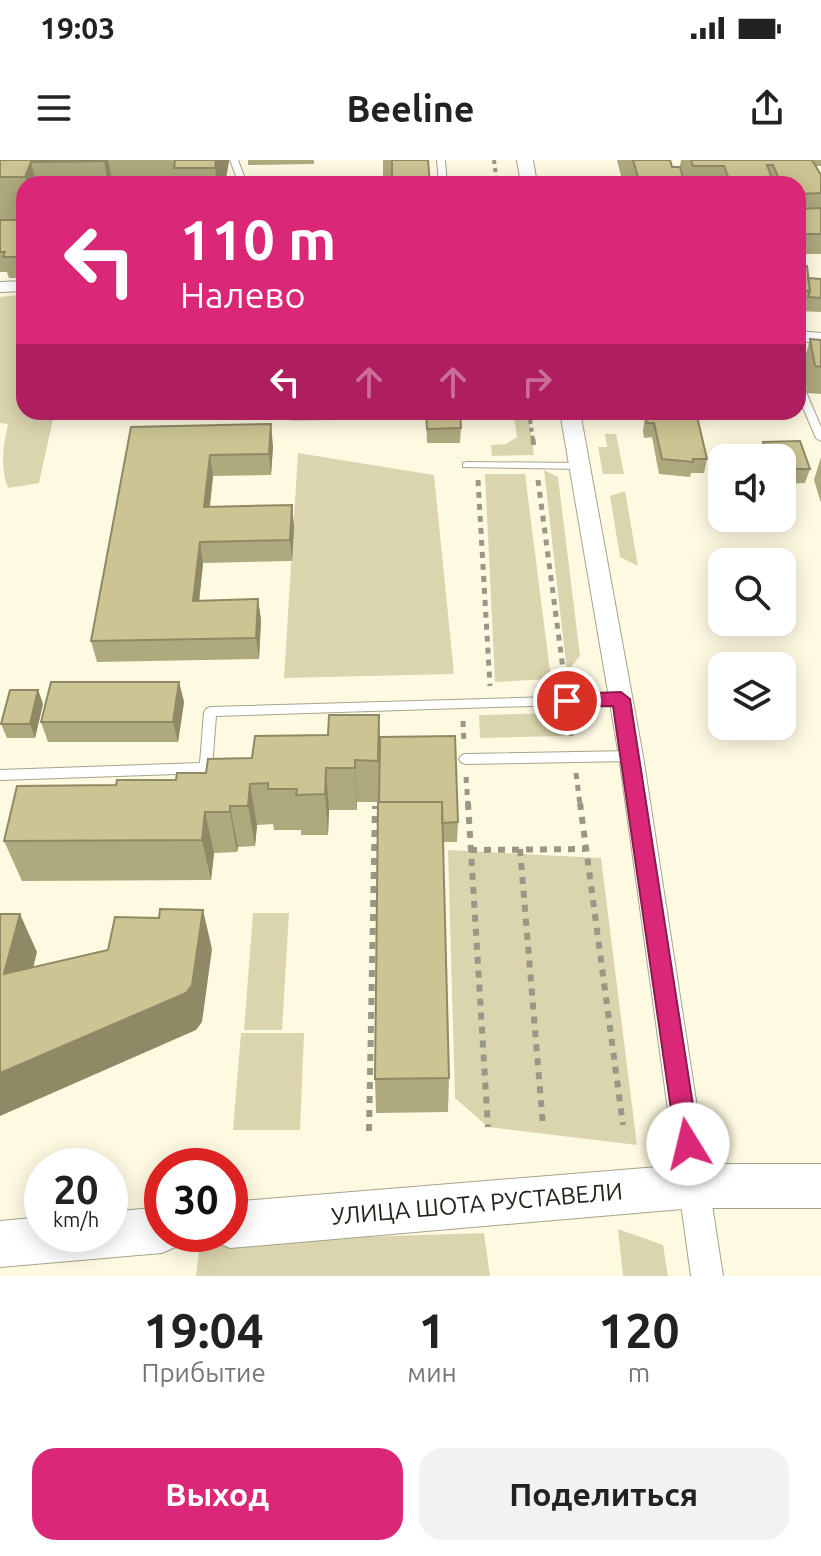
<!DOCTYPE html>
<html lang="ru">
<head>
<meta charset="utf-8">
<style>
  body { margin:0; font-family:Ubuntu,sans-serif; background:#f2f2f2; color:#222; height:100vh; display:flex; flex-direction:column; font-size:30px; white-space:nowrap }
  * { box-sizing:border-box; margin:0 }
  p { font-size:26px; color:#767676 }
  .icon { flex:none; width:44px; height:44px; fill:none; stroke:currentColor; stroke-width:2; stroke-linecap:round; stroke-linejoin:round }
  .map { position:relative; height:1116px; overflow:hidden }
  .panel { display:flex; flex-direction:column; background:#fff; flex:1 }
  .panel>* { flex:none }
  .banner { position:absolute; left:16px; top:16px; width:790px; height:244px; border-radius:24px; box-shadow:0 4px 20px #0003; background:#db2777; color:#fff; overflow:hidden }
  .fabs { position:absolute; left:708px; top:284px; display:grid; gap:16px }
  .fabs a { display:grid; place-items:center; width:88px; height:88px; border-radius:16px; background:#fff; box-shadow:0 4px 20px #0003; font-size:40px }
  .speed { position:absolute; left:24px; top:988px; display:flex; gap:16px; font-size:40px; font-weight:700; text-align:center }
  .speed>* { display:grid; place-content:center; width:104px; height:104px; border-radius:50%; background:#fff; box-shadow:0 4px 20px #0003; line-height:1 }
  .speed small { font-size:20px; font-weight:400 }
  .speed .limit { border:12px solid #d22; background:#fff; color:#111 }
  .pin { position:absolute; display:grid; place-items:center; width:68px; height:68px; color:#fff; margin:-34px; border:4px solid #fff; border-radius:50%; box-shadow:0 2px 8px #0007 }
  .me { position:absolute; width:88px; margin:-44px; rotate:351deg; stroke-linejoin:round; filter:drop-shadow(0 0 6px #0008) }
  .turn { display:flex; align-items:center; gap:28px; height:168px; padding:0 32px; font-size:36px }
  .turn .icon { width:104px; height:104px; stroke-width:2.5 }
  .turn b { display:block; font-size:56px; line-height:68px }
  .lanes { display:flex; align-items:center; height:76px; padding:0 32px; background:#0003; justify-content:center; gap:40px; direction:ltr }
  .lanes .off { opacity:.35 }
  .eta { display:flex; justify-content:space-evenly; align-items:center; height:136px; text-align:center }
  .eta b { font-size:48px; font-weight:700; line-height:56px }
  .button { display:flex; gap:16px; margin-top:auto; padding:16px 32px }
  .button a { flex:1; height:92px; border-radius:24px; background:#db2777; color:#fff; font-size:32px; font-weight:700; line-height:92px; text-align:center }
  .button a+a { background:#f2f2f2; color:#222 }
  .status { display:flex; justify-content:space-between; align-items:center; height:56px; padding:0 40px; background:#fff; direction:ltr }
  .status svg { height:22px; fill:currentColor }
  header { display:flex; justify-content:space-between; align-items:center; height:104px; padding:0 32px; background:#fff; font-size:36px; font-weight:700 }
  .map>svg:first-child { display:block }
  .green { fill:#dbd5af }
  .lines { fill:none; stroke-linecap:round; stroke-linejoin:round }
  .lane-casing { stroke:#a6a38c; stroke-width:2 }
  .street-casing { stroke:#a6a38c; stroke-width:2 }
  .secondary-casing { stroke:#a6a38c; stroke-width:2 }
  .path-far2 { stroke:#9a9786; stroke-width:4; stroke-dasharray:4 4; stroke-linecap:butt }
  .path-far1 { stroke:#9a9786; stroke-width:5; stroke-dasharray:6 6; stroke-linecap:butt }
  .path { stroke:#9a9786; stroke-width:6; stroke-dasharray:7 7; stroke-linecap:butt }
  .lane { fill:#fff; fill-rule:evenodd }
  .street { fill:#fff; fill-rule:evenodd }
  .secondary { fill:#fff; fill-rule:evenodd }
  .wall { fill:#afa97e }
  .shaded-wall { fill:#8f8966 }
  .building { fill:#ccc492; stroke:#8f8966; stroke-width:2 }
  .route { fill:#db2777; stroke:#8e194d; stroke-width:2 }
  .labels { text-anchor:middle; stroke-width:6; stroke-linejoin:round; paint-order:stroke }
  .near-street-label { font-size:24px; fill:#25231a; stroke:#fff }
</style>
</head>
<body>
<div class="status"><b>19:03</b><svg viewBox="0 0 49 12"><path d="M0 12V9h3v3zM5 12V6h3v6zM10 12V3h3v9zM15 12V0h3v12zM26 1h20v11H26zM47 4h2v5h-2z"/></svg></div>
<header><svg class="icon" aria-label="menu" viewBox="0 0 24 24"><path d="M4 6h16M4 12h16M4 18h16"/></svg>Beeline<svg class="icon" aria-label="share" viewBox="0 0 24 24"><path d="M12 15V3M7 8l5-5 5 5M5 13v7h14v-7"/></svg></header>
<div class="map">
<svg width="821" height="1116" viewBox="0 0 821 1116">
  <rect width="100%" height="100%" fill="#fefae2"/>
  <path class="green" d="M18 135 24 136V252H70L53 259 39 323 8 328C0 308 3 286 8 264L0 263V137Z
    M304 252H422L423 258 290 261Z
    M514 257H529L534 295 492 296 491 285 506 284 517 277Z
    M605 274H616L624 314H603L598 287H607Z
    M298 293 434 315 454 514 284 518Z
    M544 310 558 317 580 496 567 512Z
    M485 314H525L551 519 495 522Z
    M625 331 638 406 620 397 610 336Z
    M562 553 565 576 480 578 479 555Z
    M448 690 601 698 637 985 488 967 455 938Z
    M253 753H289L282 870H244Z
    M241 873H304L300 970H233Z
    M618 1069 663 1085 668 1116H623Z
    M484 1073 490 1116H196L200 1082Z"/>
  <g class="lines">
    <g class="lane-casing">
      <path id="lane" d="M230 0H238L247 24H239Z
        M437 0H445L447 24H439Z
        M587 21H593L594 24H586Z
        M798 222 803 225 821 267V281L816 278 798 236Z
        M467 302 580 303 585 306 580 309 463 307V303Z
        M621 535 627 539 621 543 216 556 212 608 210 611 206 613 0 620V610L200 603 204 552 206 549 210 547Z
        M631 591 635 593 637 596 635 599 631 601 465 604 461 602 459 599 461 596 465 594Z"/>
    </g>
    <g class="street-casing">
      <path id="street" d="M517 0H533L537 24H521Z
        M24 121V131L0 132V122Z
        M798 171 821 173V183L798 181Z
        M560 252H580L643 596 723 1116H691L619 596Z"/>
    </g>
    <g class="secondary-casing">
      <path id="secondary" d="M694 1004H821V1048H694L230 1088 214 1081 211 1074H230V1042Z
        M162 1047V1074H183L178 1086 162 1093 0 1107V1061L42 1057V1074H110V1052Z"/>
    </g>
    <path class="path-far2" d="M494 0 497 24
      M529 252 533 281"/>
    <path class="path-far1" d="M533 279 534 290
      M478 320 490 526
      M538 320 565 524
      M569 558 572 579
      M463 561 464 583
      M576 613 580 645
      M466 617 468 645"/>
    <path class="path" d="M468 643 488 967
      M580 643 623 965
      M520 689 543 966
      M470 690 586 689
      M369 971 375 646"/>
    <use href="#lane" class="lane"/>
    <use href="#street" class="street"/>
    <use href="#secondary" class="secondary"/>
  </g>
  <path class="wall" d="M0 0H229V2L225 24H24V118H9L7 112H0Z
    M248 0H314V4L248 5Z
    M383 0H428L392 16H383Z
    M617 0H670L672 7 683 18 682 24H623Z
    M681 0H821V6H815L821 15V94H798V24H686L680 6Z
    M798 105 808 118 821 119V152L798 151Z
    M810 179 821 180V234L807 233 803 205Z
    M426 252 461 268 460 283H427Z
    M646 252H696L707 299 704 313H691L690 317 659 314 652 277 644 278 643 271 645 256H647Z
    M131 267 273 286 271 315 213 316 210 347 292 345 294 367 292 401 203 403 199 441 258 439 261 460 259 499 97 502 91 481Z
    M763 282 810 309 805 323 782 324V298H760Z
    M821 297V343L814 320Z
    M179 522 184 542 178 582H48L41 562Z
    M38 530 43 544 35 578H7L1 564Z
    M379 555 380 577 458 662 457 682H443L449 918 448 952 376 953 375 919 379 642H357V650H329L328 675H301V670H274L273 664 257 665 255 686 238 687 237 692 214 693 211 720 22 721 4 681 116 625 176 620 206 613 328 575Z"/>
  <path class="shaded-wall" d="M104 0H108L113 24H108Z
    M216 0H229L225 24H217L215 8Z
    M31 2 36 24H27L25 17Z
    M271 264 273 286 271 315 269 294Z
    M210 295 213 316 207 368 204 347Z
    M292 345 294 367 292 401 290 380Z
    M200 382 203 403 197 462 193 441Z
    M258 439 261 460 259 499 256 478Z
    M179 522 184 542 178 582 173 562Z
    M38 530 43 544 35 578 30 564Z
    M355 600 357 642V650L355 608Z
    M326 608 329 650 328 675 325 634Z
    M250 624 257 665 255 686 248 646Z
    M230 646 238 687 237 692 230 652Z
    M205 652 214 693 211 720 202 680Z
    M203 750 212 789 202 862 196 870 0 956V913Z
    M20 754 37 792 23 851 4 814Z"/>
  <path class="building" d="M0 0H104V1L31 2 25 17H0Z
    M175 0H216L215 8H174Z
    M392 0H428L430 24H392Z
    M633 0H670L672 7H680L683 18H676L678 24H640Z
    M691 0H812L821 15V33L798 34V24H781L773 5H767L774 24H731L724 6H693Z
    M821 48V74H798V49Z
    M0 60H24V97H3L5 92H0Z
    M798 105 807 106 810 131 798 130Z
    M808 118 821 119V138L808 137 810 131Z
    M810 179 821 180V207L815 206Z
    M426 252H460L461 268 427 269Z
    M652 252H696L707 299H693V302L662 299 654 263H647L645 256H653Z
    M271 264 269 294 210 295 204 347 292 345 290 380 200 382 193 441 258 439 256 478 91 481 131 267Z
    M800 281 810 309H782V298H768L763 282Z
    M51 522H179L173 562H41Z
    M10 530H38L30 564H1Z
    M329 555H379L378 601 355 600V608H326L325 634 296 635 297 629H268V623L250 624 248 646H230V652H205L202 680 4 681 17 626 116 625 117 620H176L177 613H206L208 599 252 598 255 576 328 575Z
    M455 576 458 662 442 663V642H379L380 577Z
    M378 642H442L449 918 375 919Z
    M160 749 203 750 192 825 186 833 0 913V754H20L4 814 108 790 115 757 159 758Z"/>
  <path class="route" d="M621 532 630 539 699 984 696 992 688 995 679 992 676 984 613 546 567 547 558 541 567 534Z"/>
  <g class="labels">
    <g class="near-street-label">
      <text transform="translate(477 1044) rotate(-5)" y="8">УЛИЦА ШОТА РУСТАВЕЛИ</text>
    </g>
  </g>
</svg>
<div class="fabs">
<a><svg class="icon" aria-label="sound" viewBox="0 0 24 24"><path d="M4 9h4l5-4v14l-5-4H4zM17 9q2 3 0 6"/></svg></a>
<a><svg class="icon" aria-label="search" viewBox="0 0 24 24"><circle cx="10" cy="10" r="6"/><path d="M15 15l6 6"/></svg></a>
<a><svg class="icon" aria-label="layers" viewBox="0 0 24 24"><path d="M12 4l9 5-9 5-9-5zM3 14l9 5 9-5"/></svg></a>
</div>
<div class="speed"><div>20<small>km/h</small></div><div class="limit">30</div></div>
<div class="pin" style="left:567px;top:541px;background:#d93025"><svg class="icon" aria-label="arrive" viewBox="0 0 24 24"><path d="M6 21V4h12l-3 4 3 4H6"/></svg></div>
<svg class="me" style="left:688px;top:984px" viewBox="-20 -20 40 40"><circle r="19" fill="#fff"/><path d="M0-13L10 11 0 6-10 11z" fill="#db2777"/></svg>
<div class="banner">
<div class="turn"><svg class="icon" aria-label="left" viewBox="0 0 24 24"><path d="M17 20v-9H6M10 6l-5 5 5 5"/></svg><div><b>110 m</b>Налево</div></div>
<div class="lanes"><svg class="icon" aria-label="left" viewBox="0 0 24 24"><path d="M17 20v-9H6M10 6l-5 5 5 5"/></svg><svg class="icon off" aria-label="ahead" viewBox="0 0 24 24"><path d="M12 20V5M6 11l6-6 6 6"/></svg><svg class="icon off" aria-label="ahead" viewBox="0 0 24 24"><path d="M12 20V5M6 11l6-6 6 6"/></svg><svg class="icon off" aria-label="right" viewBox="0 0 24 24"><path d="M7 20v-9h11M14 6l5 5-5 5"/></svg></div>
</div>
</div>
<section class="panel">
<div class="eta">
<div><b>19:04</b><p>Прибытие</p></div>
<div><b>1</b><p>мин</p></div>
<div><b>120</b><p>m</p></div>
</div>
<div class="button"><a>Выход</a><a>Поделиться</a></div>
</section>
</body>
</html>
